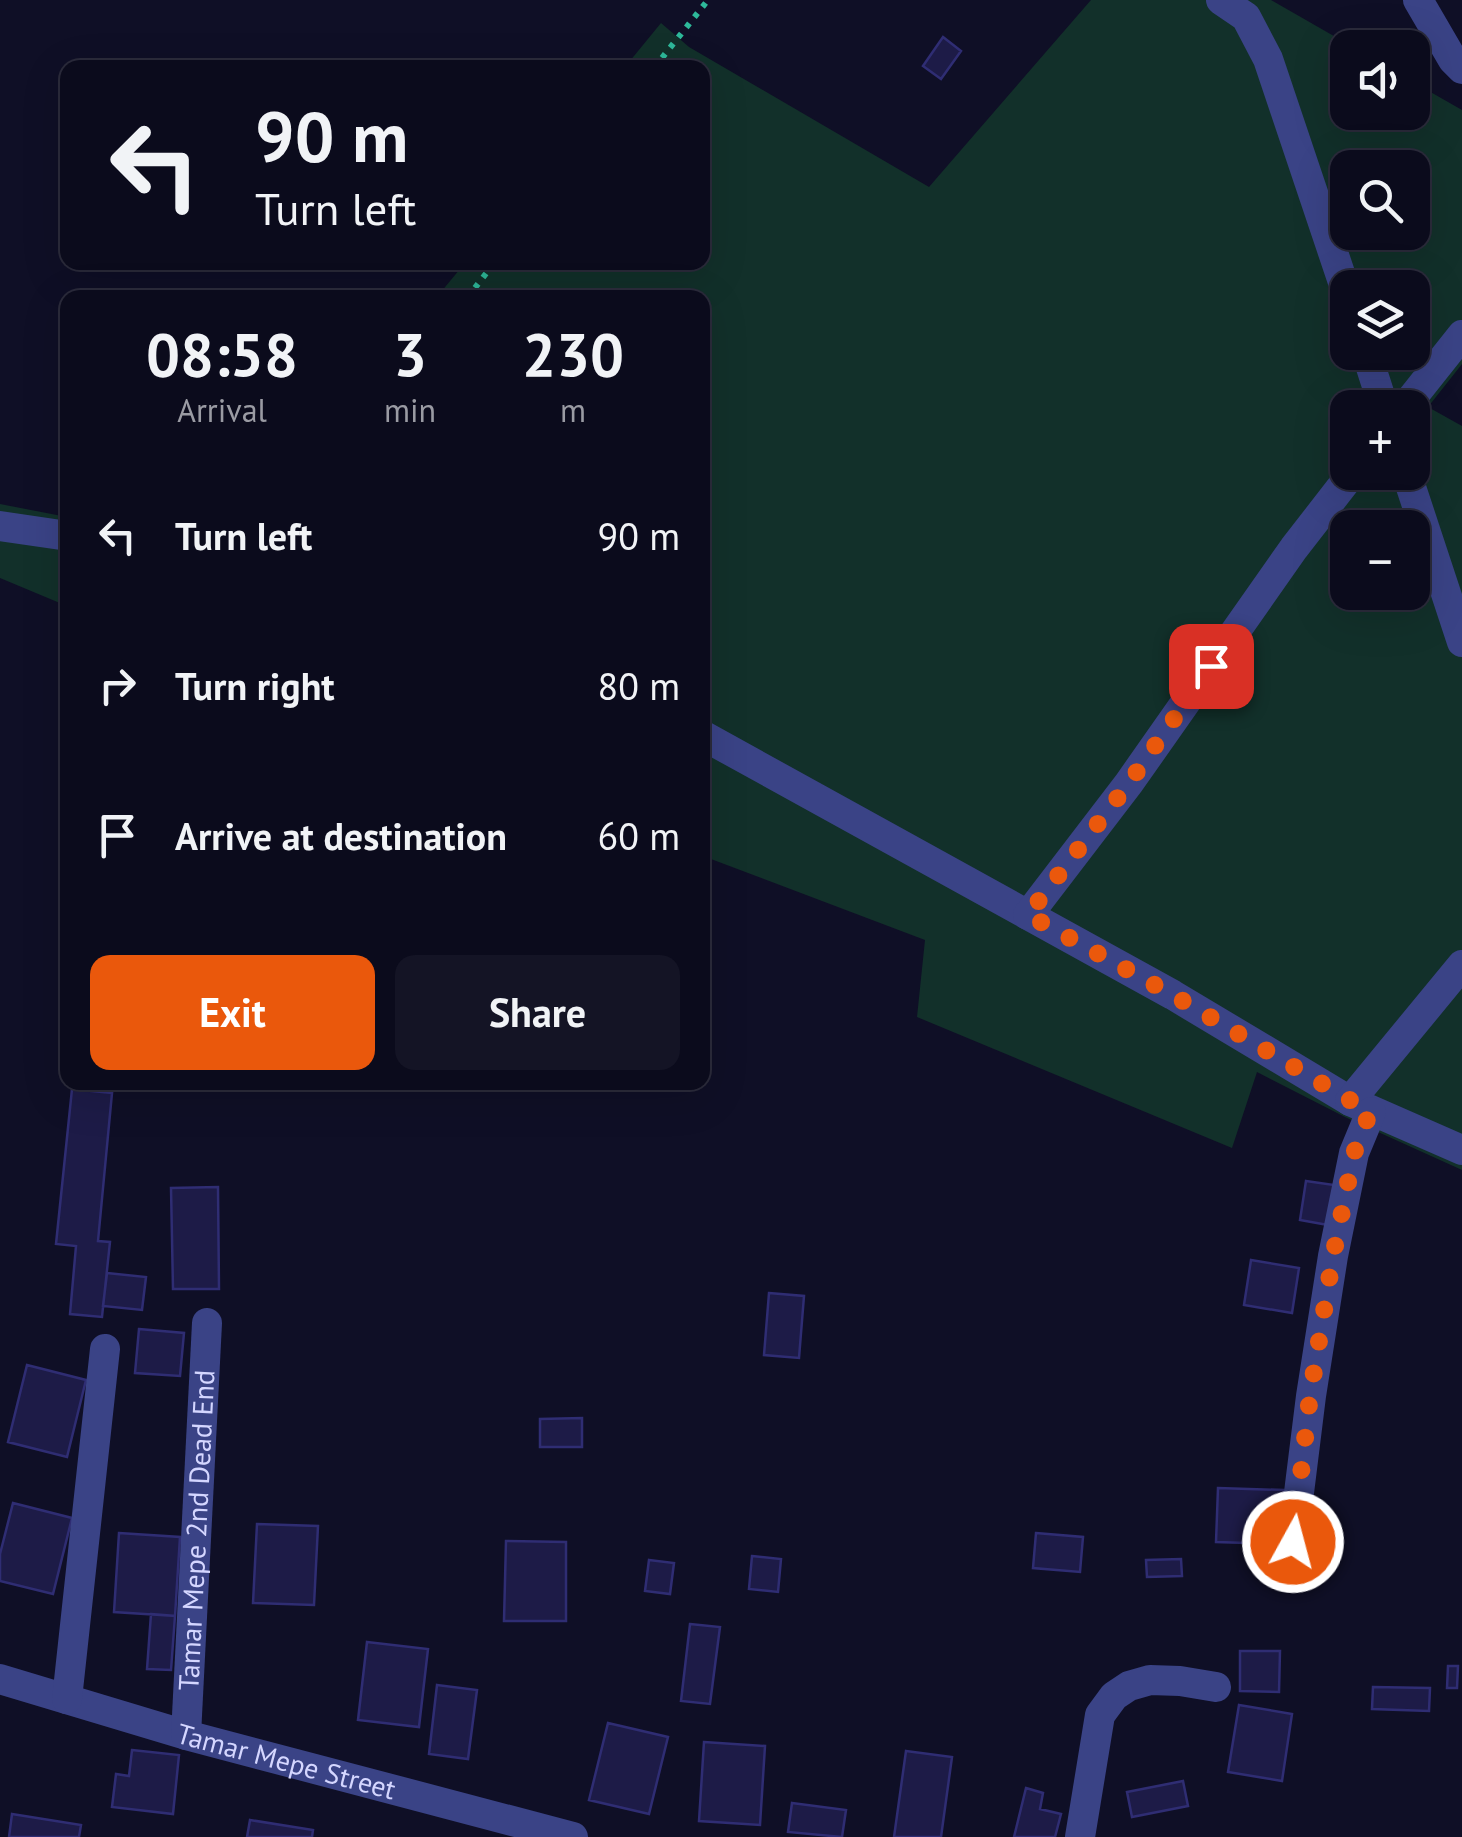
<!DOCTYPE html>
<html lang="en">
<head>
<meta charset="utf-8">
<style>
  body { margin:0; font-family:"PT Sans",sans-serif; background:#141425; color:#f1f3f6; height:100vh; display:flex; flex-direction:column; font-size:38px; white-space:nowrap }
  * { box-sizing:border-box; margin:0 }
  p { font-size:32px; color:#9a9ba3 }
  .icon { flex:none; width:55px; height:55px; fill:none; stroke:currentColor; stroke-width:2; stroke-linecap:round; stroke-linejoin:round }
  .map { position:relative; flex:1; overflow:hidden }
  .details { position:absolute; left:60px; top:290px; width:650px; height:800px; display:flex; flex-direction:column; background:#0b0b1c; border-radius:20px; box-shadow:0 10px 40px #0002,0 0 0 2px #2b2b3b }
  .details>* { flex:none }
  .hud { position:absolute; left:60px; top:60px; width:650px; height:210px; border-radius:20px; box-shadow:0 10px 40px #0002,0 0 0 2px #2b2b3b; background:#0b0b1c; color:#f1f3f6; overflow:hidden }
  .buttons { position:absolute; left:1330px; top:30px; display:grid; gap:20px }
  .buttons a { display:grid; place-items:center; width:100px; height:100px; border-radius:20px; background:#0b0b1c; box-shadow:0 10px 40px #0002,0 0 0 2px #2b2b3b; font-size:50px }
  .pin { position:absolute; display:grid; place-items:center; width:85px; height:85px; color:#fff; margin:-42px; border-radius:20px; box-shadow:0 5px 15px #0006 }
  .me { position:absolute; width:110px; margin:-55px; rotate:7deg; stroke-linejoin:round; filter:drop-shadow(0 0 8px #0008) }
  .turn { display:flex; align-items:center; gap:35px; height:210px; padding:0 30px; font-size:45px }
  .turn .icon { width:130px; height:130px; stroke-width:2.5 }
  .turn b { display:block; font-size:70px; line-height:85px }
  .eta { display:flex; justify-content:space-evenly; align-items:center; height:170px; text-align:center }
  .eta b { font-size:60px; font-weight:600; line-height:70px }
  .button { display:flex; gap:20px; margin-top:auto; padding:20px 30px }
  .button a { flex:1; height:115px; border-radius:20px; background:#ea580c; color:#fff; font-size:40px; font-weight:600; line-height:115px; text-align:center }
  .button a+a { background:#141425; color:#f1f3f6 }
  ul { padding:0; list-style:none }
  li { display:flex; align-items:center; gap:30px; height:150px; padding:0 30px }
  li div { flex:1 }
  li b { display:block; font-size:38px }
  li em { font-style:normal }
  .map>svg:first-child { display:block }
  .green { fill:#12302a; fill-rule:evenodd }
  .building { fill:#1d1b47; stroke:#2f2d73; stroke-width:2.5 }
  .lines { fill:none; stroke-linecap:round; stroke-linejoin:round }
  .path { stroke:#2eb99a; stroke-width:6; stroke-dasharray:5 8; stroke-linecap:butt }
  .minor { stroke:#3a4386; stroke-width:30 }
  .route { stroke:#ea580c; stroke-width:18; stroke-dasharray:0 32.4 }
  .labels { text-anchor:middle; stroke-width:9; stroke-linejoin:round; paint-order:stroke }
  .street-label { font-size:28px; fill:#d4d6ff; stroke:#0f0f26 }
</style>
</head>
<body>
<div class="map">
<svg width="1462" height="1837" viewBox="0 0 1462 1837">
  <rect width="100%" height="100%" fill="#0f0f26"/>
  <path class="green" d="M1091 0H1271L1353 47 1348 48V112H1412L1413 82 1462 110V364L1428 407 1462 426V1170L1345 1117 1257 1072 1232 1148 917 1017 925 940 703 856 702 298H436L465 263 702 262V68L625 67 661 23 689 47 929 187ZM1348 168H1412V232H1348ZM1348 288H1412V352H1348ZM1348 408H1412V472H1348ZM1348 528H1412V592H1348Z
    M0 504 67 517V606L0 578Z"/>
  <path class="building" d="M943 37 961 51 941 79 923 66Z
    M72 1089 112 1093 98 1241 110 1242 102 1317 70 1314 76 1246 56 1244Z
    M1306 1181 1334 1185 1328 1225 1300 1220Z
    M218 1187 219 1289H173L171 1188Z
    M1251 1260 1299 1268 1292 1313 1244 1305Z
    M107 1273 146 1277 142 1310 103 1306Z
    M769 1293 804 1296 799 1358 764 1355Z
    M139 1329 184 1333 180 1376 135 1373Z
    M27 1365 86 1380 67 1457 8 1442Z
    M582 1418V1447H540V1419Z
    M1218 1488 1284 1490 1283 1544 1216 1542Z
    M13 1503 72 1518 53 1594 0 1581V1554Z
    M257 1524 318 1526 314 1605 253 1603Z
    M119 1533 180 1537 175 1616 114 1612Z
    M1036 1533 1083 1537 1080 1572 1033 1568Z
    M506 1541 566 1542V1621H504Z
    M752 1556 781 1559 778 1592 749 1589Z
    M1181 1559 1182 1576 1147 1577 1146 1560Z
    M649 1560 674 1563 670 1594 645 1591Z
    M151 1614 175 1616 171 1670 147 1669Z
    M690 1624 720 1627 710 1704 681 1701Z
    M367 1642 428 1649 419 1727 358 1720Z
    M1240 1651H1280L1279 1692 1240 1691Z
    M1448 1666H1458L1457 1688H1447Z
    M437 1685 477 1690 468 1759 429 1754Z
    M1373 1687 1430 1688 1429 1711 1372 1709Z
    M1239 1705 1292 1714 1282 1781 1228 1772Z
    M608 1723 668 1737 649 1814 589 1800Z
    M704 1742 765 1746 760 1825 699 1821Z
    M132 1750 179 1755 173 1814 112 1807 116 1774 129 1776Z
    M906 1751 952 1757 941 1837H894Z
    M1183 1781 1188 1806 1132 1817 1127 1792Z
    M1026 1788 1043 1793 1040 1809 1061 1814 1055 1837H1014Z
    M792 1803 846 1810 842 1837 788 1832Z
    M12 1814 81 1825 79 1837H9Z
    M250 1820 313 1830 312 1837H247Z"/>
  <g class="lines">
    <path class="path" d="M654 68 708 0
      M467 298 495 262"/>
    <g class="minor">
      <path d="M1221 0 1246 17 1268 59 1348 297"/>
      <path d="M1418 0 1453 60 1462 69"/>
      <path d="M1366 352 1384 408"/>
      <path d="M1404 408 1462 335"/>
      <path d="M1406 472 1462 642"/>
      <path d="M0 526 68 536"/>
      <path d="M702 735 1173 995 1350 1101 1462 1150"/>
      <path d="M1028 915 1129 783 1294 548 1353 472"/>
      <path d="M1350 1101 1462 965"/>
      <path d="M1293 1541 1311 1396 1333 1256 1354 1153 1371 1112"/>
      <path id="s1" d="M0 1679 186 1735 573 1837"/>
      <path d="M67 1699 105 1349"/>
      <path id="s2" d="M186 1735 207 1323"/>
      <path d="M1080 1837 1100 1715 1114 1696 1129 1686 1150 1680 1180 1681 1216 1687"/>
    </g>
  </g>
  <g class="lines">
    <path class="route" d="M1211 666 1129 783 1028 915 1173 995 1370 1112 1354 1153 1333 1256 1310 1396 1293 1542"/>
  </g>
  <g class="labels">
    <g class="street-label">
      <text dy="10" stroke="none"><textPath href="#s2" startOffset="205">Tamar Mepe 2nd Dead End</textPath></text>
      <text dy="10" stroke="none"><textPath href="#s1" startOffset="298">Tamar Mepe Street</textPath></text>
    </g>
  </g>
</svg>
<div class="buttons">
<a><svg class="icon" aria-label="sound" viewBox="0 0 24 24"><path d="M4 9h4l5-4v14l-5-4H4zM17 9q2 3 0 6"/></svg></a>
<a><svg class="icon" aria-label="search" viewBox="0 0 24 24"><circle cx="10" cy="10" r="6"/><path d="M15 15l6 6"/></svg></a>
<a><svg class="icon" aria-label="layers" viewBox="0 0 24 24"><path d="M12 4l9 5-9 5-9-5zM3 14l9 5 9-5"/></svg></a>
<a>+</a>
<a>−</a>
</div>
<div class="pin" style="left:1211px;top:666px;background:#d93025"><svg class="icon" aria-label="arrive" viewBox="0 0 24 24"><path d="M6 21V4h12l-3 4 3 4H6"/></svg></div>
<svg class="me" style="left:1293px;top:1542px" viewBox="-20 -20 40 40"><circle r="17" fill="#ea580c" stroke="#fff" stroke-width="3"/><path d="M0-11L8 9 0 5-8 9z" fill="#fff"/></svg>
<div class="hud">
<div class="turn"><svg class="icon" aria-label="left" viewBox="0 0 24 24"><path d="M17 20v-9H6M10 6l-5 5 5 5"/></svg><div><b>90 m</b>Turn left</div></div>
</div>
<section class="details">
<div class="eta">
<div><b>08:58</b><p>Arrival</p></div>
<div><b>3</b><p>min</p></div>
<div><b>230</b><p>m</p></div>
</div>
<ul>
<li><svg class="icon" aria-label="left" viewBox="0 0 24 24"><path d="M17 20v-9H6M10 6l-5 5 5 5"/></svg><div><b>Turn left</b></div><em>90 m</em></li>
<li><svg class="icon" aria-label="right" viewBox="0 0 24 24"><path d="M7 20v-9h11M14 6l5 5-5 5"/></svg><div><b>Turn right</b></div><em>80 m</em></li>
<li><svg class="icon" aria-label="arrive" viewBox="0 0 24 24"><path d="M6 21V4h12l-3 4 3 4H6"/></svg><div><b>Arrive at destination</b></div><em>60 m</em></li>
</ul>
<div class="button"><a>Exit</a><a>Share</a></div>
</section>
</div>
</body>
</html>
